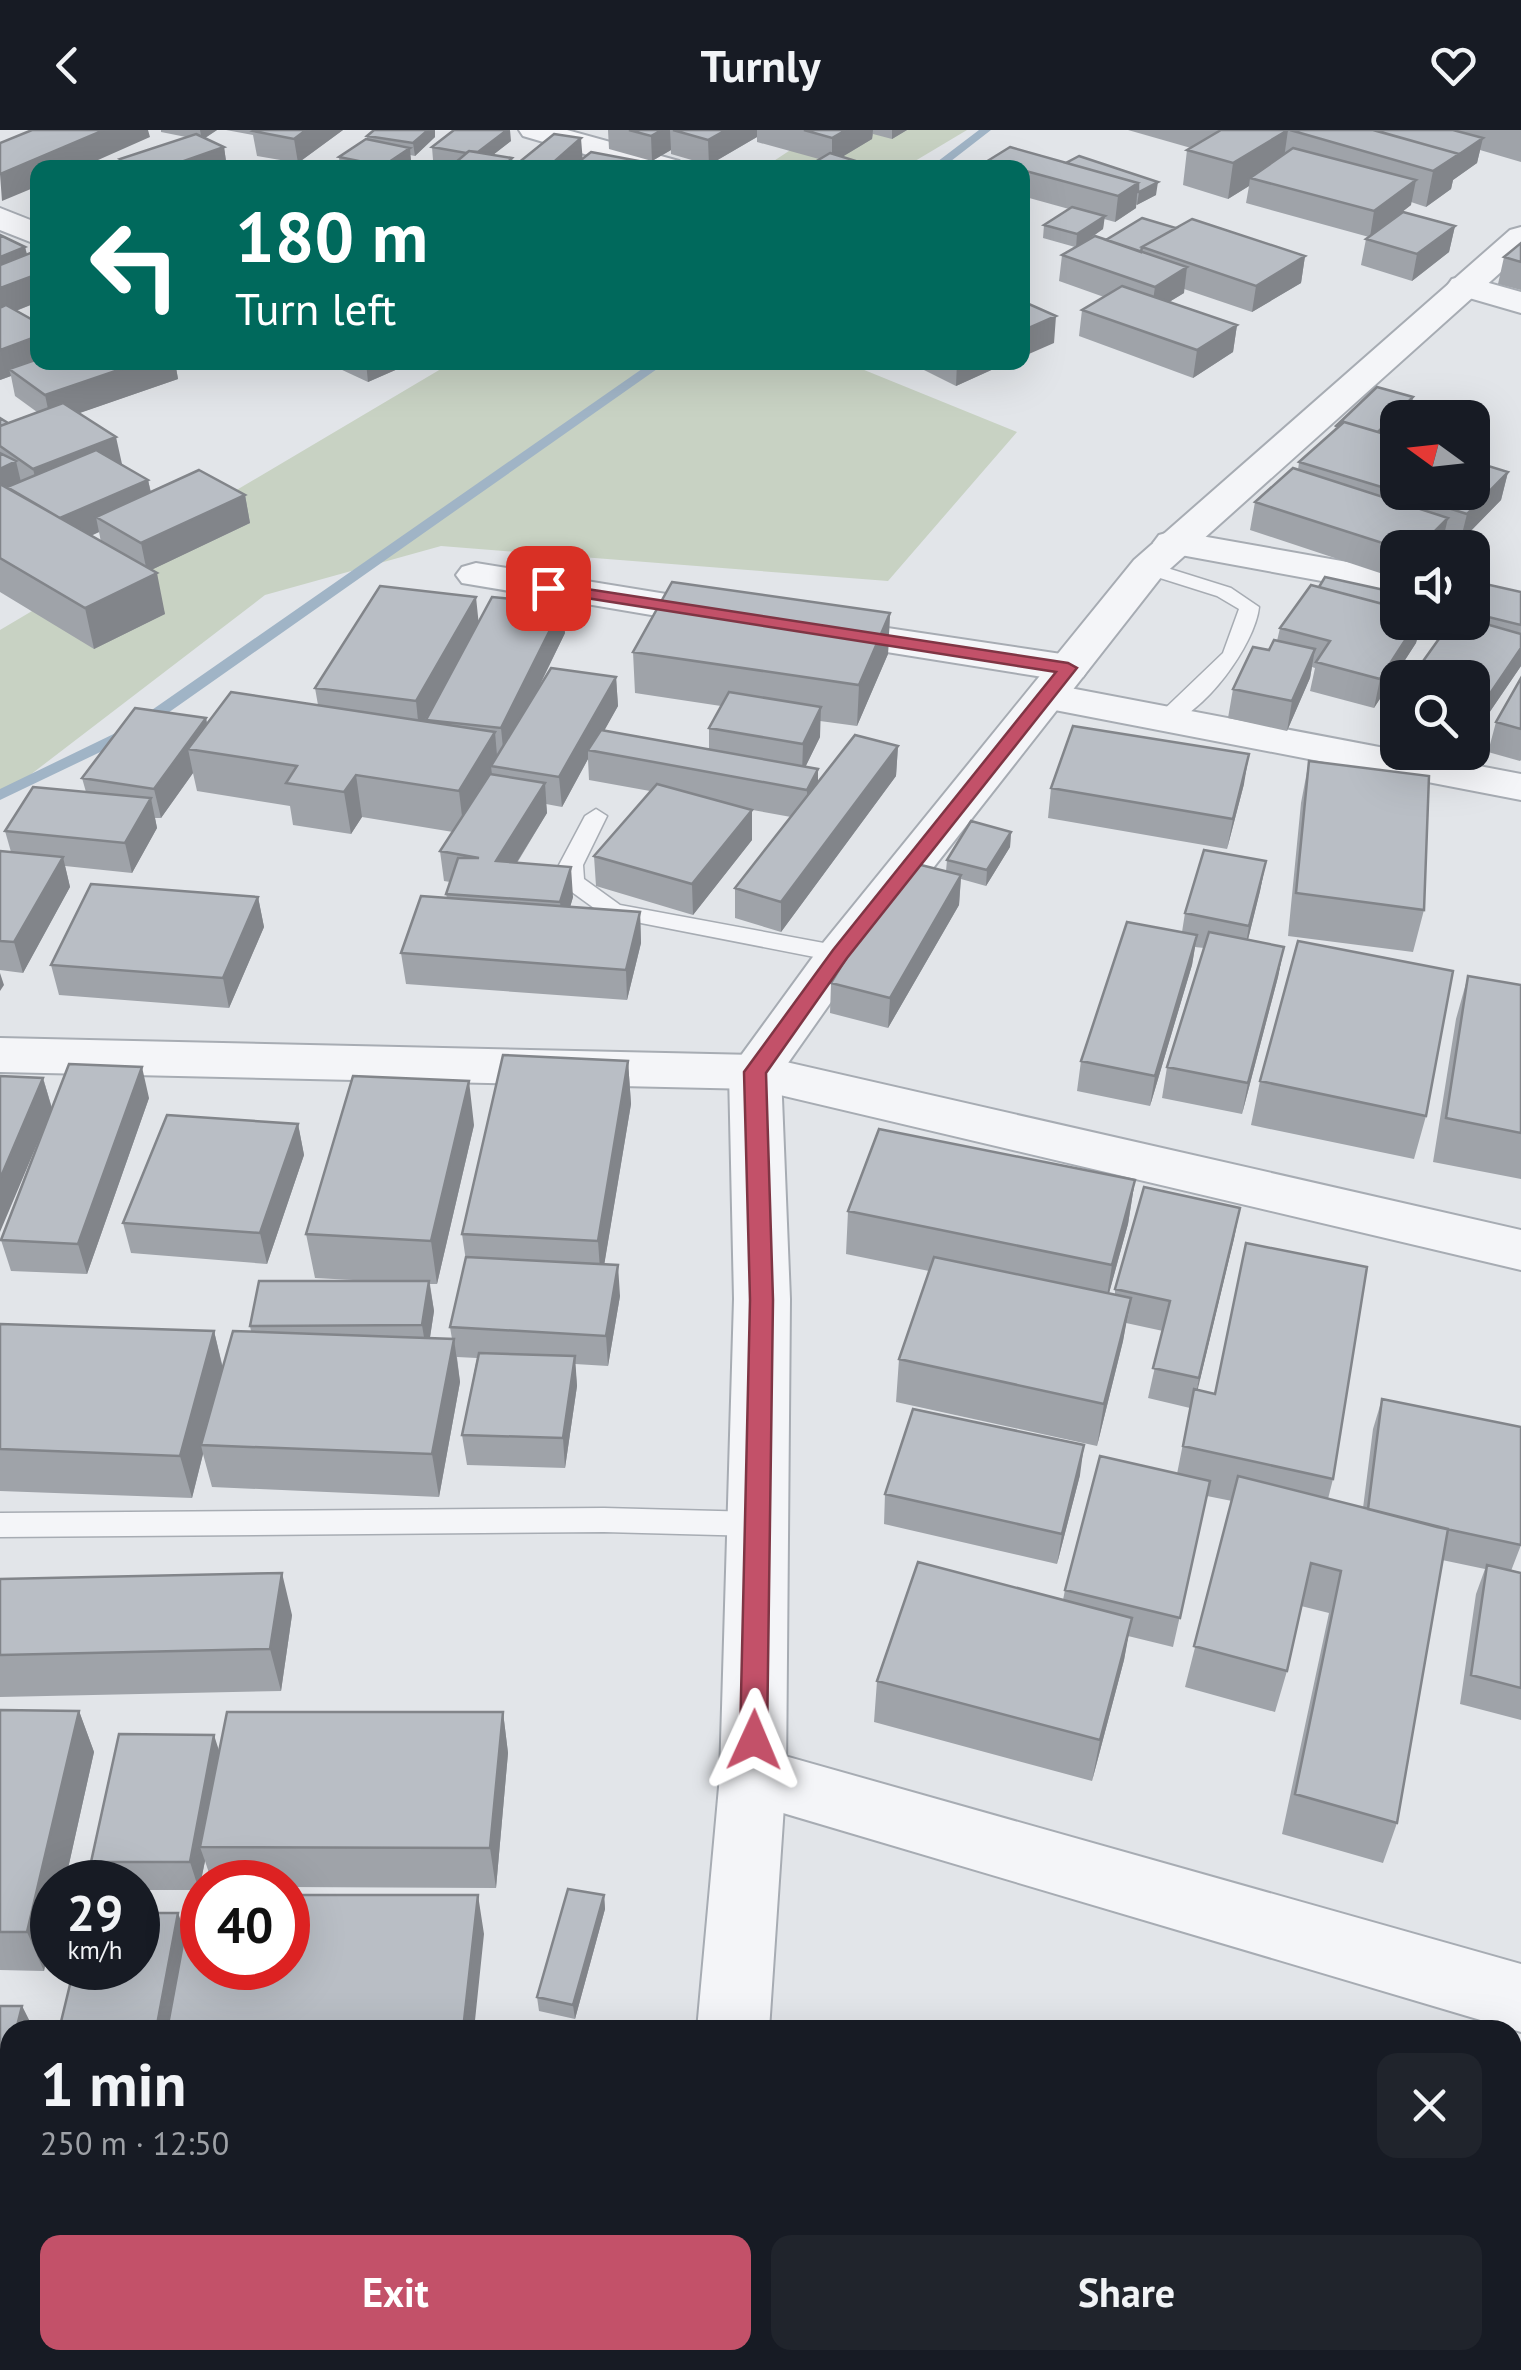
<!DOCTYPE html>
<html lang="en">
<head>
<meta charset="utf-8">
<style>
  body { margin:0; font-family:"PT Sans",sans-serif; background:#20242c; color:#f1f3f6; height:100vh; display:flex; flex-direction:column; font-size:38px; white-space:nowrap }
  * { box-sizing:border-box; margin:0 }
  p { font-size:32px; color:#9ea1a6 }
  .icon { flex:none; width:55px; height:55px; fill:none; stroke:currentColor; stroke-width:2; stroke-linecap:round; stroke-linejoin:round }
  .map { position:relative; flex:1; overflow:hidden }
  .details { position:absolute; left:0px; top:1890px; width:1522px; height:350px; display:flex; flex-direction:column; background:#171b24; border-radius:30px 30px 0 0; box-shadow:0 10px 40px #0002 }
  .details>* { flex:none }
  .top-card { position:absolute; left:30px; top:30px; width:1000px; height:210px; border-radius:20px; box-shadow:0 10px 40px #0002; background:#00695c; color:#fff; overflow:hidden }
  .needle { width:65px; rotate:285deg }
  .tools { position:absolute; left:1380px; top:270px; display:grid; gap:20px }
  .tools a { display:grid; place-items:center; width:110px; height:110px; border-radius:20px; background:#171b24; box-shadow:0 10px 40px #0002; font-size:50px }
  .speed { position:absolute; left:30px; top:1730px; display:flex; gap:20px; font-size:50px; font-weight:700; text-align:center }
  .speed>* { display:grid; place-content:center; width:130px; height:130px; border-radius:50%; background:#171b24; box-shadow:0 10px 40px #0002; line-height:1 }
  .speed small { font-size:25px; font-weight:400 }
  .speed .limit { border:15px solid #d22; background:#fff; color:#111 }
  .pin { position:absolute; display:grid; place-items:center; width:85px; height:85px; color:#fff; margin:-42px; border-radius:20px; box-shadow:0 5px 15px #0006 }
  .me { position:absolute; width:110px; margin:-55px; rotate:1deg; stroke-linejoin:round; filter:drop-shadow(0 0 8px #0008) }
  .turn { display:flex; align-items:center; gap:35px; height:210px; padding:0 40px; font-size:45px }
  .turn .icon { width:130px; height:130px; stroke-width:2.5 }
  .turn b { display:block; font-size:70px; line-height:85px }
  .round { display:grid; place-items:center; flex:none; width:105px; height:105px; border-radius:20px; background:#20242c }
  .summary { display:flex; align-items:center; justify-content:space-between; height:170px; padding:0 40px }
  h1 { font-size:60px; font-weight:600; line-height:75px }
  .action { display:flex; gap:20px; margin-top:auto; padding:20px 40px }
  .action a { flex:1; height:115px; border-radius:20px; background:#c35169; color:#fff; font-size:40px; font-weight:600; line-height:115px; text-align:center }
  .action a+a { background:#20242c; color:#f1f3f6 }
  header { display:flex; justify-content:space-between; align-items:center; height:130px; padding:0 40px; background:#171b24; font-size:45px; font-weight:600 }
  .map>svg:first-child { display:block }
  .green { fill:#c8d2c3 }
  .lines { fill:none; stroke-linecap:round; stroke-linejoin:round }
  .stream { fill:#a0b4c6; fill-rule:evenodd }
  .service-casing { stroke:#a7acb3; stroke-width:3 }
  .minor-casing { stroke:#a7acb3; stroke-width:4 }
  .tertiary-casing { stroke:#a7acb3; stroke-width:4 }
  .service { fill:#f4f5f8; fill-rule:evenodd }
  .minor { fill:#f4f5f8; fill-rule:evenodd }
  .tertiary { fill:#f4f5f8; fill-rule:evenodd }
  .wall { fill:#9fa3a9; fill-rule:evenodd }
  .shaded-wall { fill:#82858a }
  .building { fill:#b9bec5; stroke:#82858a; stroke-width:2.5 }
  .route { fill:#c35169; stroke:#7f3544; stroke-width:2.5 }
</style>
</head>
<body>
<header><svg class="icon" aria-label="back" viewBox="0 0 24 24"><path d="M15 5l-7 7 7 7"/></svg>Turnly<svg class="icon" aria-label="heart" viewBox="0 0 24 24"><path d="M12 20l-8-8c-3-5 5-10 8-4 3-6 11-1 8 4z"/></svg></header>
<div class="map">
<svg width="1521" height="2240" viewBox="0 0 1521 2240">
  <rect width="100%" height="100%" fill="#e2e5e9"/>
  <path class="green" d="M821 0H967L905 37 763 38Z
    M451 233H847L1017 302 888 451 441 416 265 465 0 668V500Z"/>
  <g class="lines">
    <path class="stream" d="M979 0H991L942 38H929Z
      M652 232H667L138 604 0 670V659L126 598Z"/>
    <g class="service-casing">
      <path id="service" d="M1148 432 1231 458 1259 477C1255 515 1203 586 1165 595L1154 589 1223 523 1239 479 1217 466 1141 442 1138 438Z
        M596 679 607 686 583 735 584 749 620 775 840 816 852 824 840 832 605 786 565 757 559 735 585 686Z
        M604 1378 756 1382 767 1385 771 1394 767 1403 756 1406 604 1402 0 1407V1383Z"/>
    </g>
    <g class="minor-casing">
      <path id="minor" d="M519 0H567L679 31 683 38H632L523 6Z
        M0 78 38 93V115L0 100Z
        M1464 146 1521 162V183L1452 163 1447 156 1452 149Z
        M1173 401 1398 441V465L1159 421 1153 413 1159 405Z
        M476 433 734 475 748 478 754 487 748 496 734 499 462 453 456 445 462 437Z
        M814 487 1068 525 1083 529 1089 538 1083 547 1068 551 799 508 793 499 799 490Z
        M1049 554 1521 644V670L1034 576 1028 567 1034 558Z
        M0 908 755 925 1521 1100V1140L755 959 0 942Z
        M753 1617 1521 1834V1902L729 1667 720 1646 729 1625Z
        M0 2011H10V2087H0Z"/>
    </g>
    <g class="tertiary-casing">
      <path id="tertiary" d="M1521 97V124L1162 446 857 835 781 943 790 1169 786 1646 769 1900H697L720 1646 734 1169 729 942 823 813 1134 430 1510 100Z
        M635 2230H715L712 2240H632Z"/>
    </g>
    <use href="#service" class="service"/>
    <use href="#minor" class="minor"/>
    <use href="#tertiary" class="tertiary"/>
  </g>
  <path class="wall" d="M161 0H217L205 8 224 17 227 38H122L120 29 186 7 161 2Z
    M226 0H343L298 33 257 26 253 5Z
    M608 0H907L892 9 873 4 872 9 842 27 856 31V38H805L819 29 757 12V7L709 35 671 24V20L652 31 609 19Z
    M1128 0H1521V32L1480 20 1477 33 1453 50 1451 59 1426 77 1411 72V75L1373 104 1455 96 1449 122 1412 151 1361 135 1366 109 1369 107 1246 73 1249 56 1228 69 1183 55 1187 20 1191 18Z
    M367 6 435 7 415 26 410 25 411 31 401 38H340L339 27 367 9Z
    M511 11 493 25 512 28 513 37 582 29 644 32V38H449L454 34 433 30 432 17Z
    M989 30 1156 65 1136 75V78L1115 92 1104 89 1103 99 1082 114 1176 98 1305 126 1301 153 1252 182 1184 159V163L1169 172 1237 195 1233 222 1193 248 1079 206 1082 180 1104 167 1059 151 1062 125 1075 117 1043 108 1044 95 1069 79 1022 66V38H988Z
    M0 105 25 117 27 124H38V172L16 181 38 232H175L178 249 79 283 121 335 148 350 151 362 245 365 250 393 151 440 165 484 94 519 0 462V288L8 293 37 282 15 266 11 246 0 250ZM99 402 101 412 91 406Z
    M1521 113V160L1498 154 1504 127Z
    M325 232H399L400 238 368 252Z
    M908 232H1009L956 256Z
    M1413 267 1410 281 1404 288H1398V294L1387 304 1508 342 1501 370 1460 412 1444 407 1441 418H1398V449L1250 400 1255 372 1298 340 1299 332 1335 300 1336 296Z
    M1472 451 1521 462V536L1472 608V548L1440 506 1443 492H1472Z
    M890 483 888 524 857 596 820 591V607L805 637 818 639V652L898 616 896 646 781 802 735 788V758L791 687 747 679 752 710 693 785 596 756 594 726 650 661 589 650 588 629 562 677 546 674 547 683 517 733 573 767 570 777 640 782 641 813 627 870 406 854 401 823 447 768 446 764 450 752 444 751 440 721 453 702 362 687 351 704 293 695 290 676 197 661 193 643 161 688H155L157 698 132 743 65 736 70 757 23 843 0 840V721L11 722 5 701 86 662 82 648 206 588 207 594 318 575 315 558 478 492 565 503 535 565 616 547 618 576 604 600 709 619V598L721 576 635 563 633 522Z
    M1398 492H1428L1421 507 1418 506 1416 513 1374 578 1310 561 1315 538 1312 537 1310 548 1287 601 1228 588 1233 559 1277 511 1280 498Z
    M1521 548V630L1520 631 1488 622 1496 592Z
    M1398 566V602L1388 599 1395 570Z
    M1309 631 1424 780 1413 822 1288 806 1301 673Z
    M1244 654 1227 719 1048 688 1051 658Z
    M1011 702 1010 717 986 756 961 749 959 775 888 898 830 883 831 853 946 741 947 730Z
    M1266 731 1260 761 1248 809 1284 817 1278 847 1242 984 1162 968 1167 937 1204 818 1195 817 1192 835 1150 976 1077 961 1081 931 1182 802 1185 783Z
    M258 767 264 797 229 878 59 865 51 835Z
    M1468 846 1521 855V1049L1433 1032 1456 889Z
    M628 931 631 974 604 1135 620 1166 608 1236 575 1234 577 1256 565 1338 467 1335 462 1305 477 1228 457 1227 460 1252 439 1367 212 1357 203 1324 192 1368 0 1361V1194L214 1201 223 1238 251 1201 250 1196 372 1151 315 1148 306 1104 474 995 437 1154H430L434 1181 430 1208 452 1209 450 1197 466 1131 462 1104Z
    M43 948 52 978 149 968 87 1144 11 1141 1 1110 51 982Z
    M1260 951 1426 986 1414 1029 1251 995Z
    M298 994 304 1025 267 1134 131 1123 123 1093Z
    M1135 1050 1128 1094 1109 1163 1115 1164V1159L1240 1078 1197 1259 1333 1349 1328 1369 1363 1378 1373 1299 1382 1269 1521 1415 1511 1441 1521 1443V1590L1460 1574 1476 1464 1485 1439 1442 1430 1397 1693 1383 1733 1282 1704 1329 1483 1301 1476 1287 1541 1275 1582 1185 1557 1232 1371 1207 1366 1173 1517 1128 1506 1124 1530 1092 1651 874 1592 877 1551 1063 1470 1065 1460 1177 1344 1190 1278 1148 1268 1163 1201 1126 1193 1123 1211 1097 1316 896 1272 899 1229 929 1141 846 1124 848 1081Z
    M1080 1345 1057 1434 884 1394 885 1364Z
    M0 1449 292 1485 281 1561 0 1567Z
    M0 1580 79 1581 94 1622 65 1752H52L44 1841 0 1840Z
    M503 1582 508 1623 496 1758 288 1757V1752H212L205 1731 199 1760H138V1752H99L91 1732 219 1621Z
    M604 1765 605 1779 575 1889 539 1881 537 1867Z
    M0 1876H22L34 1900H10V2002H0Z
    M1234 2230H1262L1259 2237Z
    M1341 2230H1512L1521 2240H1341Z"/>
  <path class="shaded-wall" d="M104 0H148L150 7 80 38H38V56L2 71 0 44Z
    M200 0H217L202 10Z
    M306 0H343L298 33 294 9Z
    M428 0H435V7L415 26 413 13Z
    M507 0H510L511 11 476 38 475 25Z
    M662 0H670L671 20 652 31 651 6Z
    M726 0H757V7L709 35 708 10Z
    M846 0H873L872 9 832 33V8Z
    M892 0H907L892 9Z
    M1288 0 1283 35 1250 48 1249 56 1228 69 1233 33Z
    M581 8 583 33 578 38H547Z
    M1483 8 1477 33 1453 50 1451 59 1426 77 1433 41Z
    M224 17 227 38H164Z
    M410 18 411 31 401 38H383V36Z
    M512 28 513 38H501Z
    M1416 50 1411 75 1370 107 1374 81Z
    M1158 52 1156 65 1137 75 1139 62Z
    M1138 53 1136 78 1115 92 1118 66Z
    M1105 86 1103 99 1076 118 1077 104Z
    M1455 96 1449 122 1412 151 1417 124Z
    M25 117 31 143 0 156V127Z
    M1305 126 1301 153 1252 182 1256 156Z
    M1187 137 1184 163 1151 183 1155 157Z
    M38 144V172L0 187V158Z
    M1056 186 1054 213 1022 227V201Z
    M1237 195 1233 222 1193 248 1197 220Z
    M38 206V232L9 239 11 246 0 250V220Z
    M142 232H175L178 249 51 293 45 265Z
    M366 232H399L400 238 368 252Z
    M957 232H1009L956 256Z
    M1413 267 1410 281 1404 288H1398V294L1370 321 1372 307Z
    M116 307 122 334 40 367 33 339Z
    M16 331 25 369 0 383V339Z
    M1508 342 1501 370 1460 412 1467 384Z
    M148 350 154 378 96 387 99 402 65 417 58 389Z
    M245 365 250 393 147 442 141 413Z
    M1448 388 1441 418H1418Z
    M157 443 165 484 94 519 85 478Z
    M476 467 479 496 419 600 416 571Z
    M563 474 565 503 504 628 501 598Z
    M890 483 888 524 857 596 859 555Z
    M1417 492H1421L1416 513 1374 578 1380 549Z
    M1521 518V536L1472 608V590Z
    M1315 519 1310 548 1287 601 1292 571Z
    M616 547 618 576 593 621 588 620V629L562 677 559 647Z
    M821 577 820 607 802 644 803 614Z
    M206 588 211 617 188 619 193 643 161 688 154 659Z
    M495 602 498 637 491 636 493 654 464 703 459 661Z
    M898 616 896 646 781 802V772Z
    M1249 624 1244 654 1227 719 1233 689Z
    M818 639V669L807 690V660Z
    M356 645 362 687 351 704 344 662Z
    M545 653 547 683 499 761 496 731Z
    M151 668 157 698 132 743 125 713Z
    M752 680V710L693 785 692 754Z
    M1011 702 1010 717 986 756 987 740Z
    M63 727 70 757 23 843 14 812Z
    M1266 731 1260 761 1244 826 1249 796Z
    M571 737 573 767 563 802 560 772Z
    M961 745 959 775 888 898 890 868Z
    M258 767 264 797 229 878 223 848Z
    M640 782 641 813 627 870 626 840Z
    M1197 805 1192 835 1150 976 1155 946Z
    M1284 817 1278 847 1242 984 1248 953Z
    M0 843 4 855 0 861Z
    M628 931 631 974 601 1154 598 1111Z
    M142 937 149 968 87 1144 78 1114Z
    M43 948 52 979 0 1102V1049Z
    M469 951 474 995 437 1154 431 1111Z
    M298 994 304 1025 267 1134 260 1103Z
    M1135 1050 1128 1094 1105 1178 1112 1135Z
    M1240 1078 1234 1109 1193 1279 1199 1248Z
    M618 1135 620 1166 608 1236 606 1206Z
    M429 1151 434 1181 427 1226 422 1195Z
    M1131 1168 1123 1211 1097 1316 1104 1274Z
    M214 1201 224 1244 201 1315 203 1324 192 1368 180 1326Z
    M454 1209 460 1252 439 1367 432 1324Z
    M575 1226 577 1256 565 1338 563 1308Z
    M1084 1315 1080 1345 1057 1434 1062 1404Z
    M282 1443 292 1485 281 1561 270 1519Z
    M1132 1488 1124 1530 1092 1651 1100 1610Z
    M79 1581 94 1622 65 1752H52V1805L44 1841 27 1802Z
    M503 1582 508 1623 496 1758 490 1718Z
    M214 1605 223 1633 200 1717 205 1731 199 1760 190 1732Z
    M478 1765 484 1804 474 1900H463Z
    M604 1765 605 1779 575 1889 573 1875Z
    M178 1783 188 1810 171 1900H156Z
    M22 1876 34 1900H16Z
    M10 1927V1999L0 1980V1969Z
    M93 2230H112L109 2240H91Z
    M490 2230H498L497 2240H489Z"/>
  <path class="building" d="M32 0H104L0 44V13Z
    M255 0H306L294 9 253 1Z
    M374 0H428L413 13 367 6Z
    M454 0H507L478 22 469 21 466 23 432 17Z
    M629 0H662L651 6Z
    M673 0H726L708 10Z
    M804 0H846L832 8Z
    M1221 0H1288L1233 33 1187 20Z
    M1290 0H1373L1459 24 1433 41Z
    M1374 0H1453L1483 8 1458 25 1459 24Z
    M196 4 224 17 164 38H137L120 29Z
    M554 4 581 8 547 38H512Z
    M366 9 410 18 383 36 339 27Z
    M1010 17 1138 53 1118 66 1022 40V38H1015L989 30Z
    M1293 18 1416 50 1374 81 1250 48Z
    M469 21 512 28 501 38H449Z
    M591 22 644 32 637 38H571Z
    M830 23 856 31 844 38H805Z
    M1079 26 1158 52 1139 62H1138V53L1066 33Z
    M197 30 217 38H179Z
    M1072 77 1105 86 1077 104 1044 95Z
    M1403 82 1455 96 1417 124 1366 109Z
    M1142 88 1176 98 1142 117 1141 122 1106 110Z
    M1192 89 1305 126 1256 156 1142 117Z
    M0 105 25 117 0 127Z
    M1095 106 1187 137 1155 157 1062 125Z
    M1521 113V132L1504 127Z
    M33 122 38 124V144L0 158V135Z
    M1122 156 1237 195 1197 220 1082 180Z
    M1022 171 1056 186 1022 201Z
    M6 175 38 193V206L0 220V178Z
    M38 229V232H142L45 265 9 239Z
    M1377 257 1413 267 1378 302 1344 292 1338 297 1336 296Z
    M63 273 116 307 33 339 0 316V296Z
    M0 288 8 293 0 296Z
    M1344 292 1398 308V362L1299 332Z
    M96 320 148 350 60 388 7 357Z
    M0 323 16 331 0 339Z
    M1472 331 1508 342 1467 384 1398 362H1472Z
    M1293 338 1448 388 1418 418H1398L1255 372Z
    M199 340 245 365 141 413 96 387Z
    M0 354 157 443 85 478 0 428Z
    M1325 447 1398 463V478L1319 457Z
    M1472 451 1521 462V495L1472 483Z
    M672 452 890 483 859 555 633 522Z
    M1311 455 1398 478V492H1417L1380 549 1316 532 1330 511 1280 498Z
    M380 456 476 467 416 571 315 558Z
    M492 467 563 474 501 598 426 590Z
    M1472 490 1521 504V518L1472 590V548H1411L1451 492H1472Z
    M1274 510 1315 519 1292 571 1233 559 1253 517 1269 520Z
    M551 538 616 547 559 647 491 636Z
    M1521 548V599L1496 592Z
    M231 562 495 602 459 661 356 645 344 662 286 653 297 636 188 619Z
    M729 562 821 577 803 614 709 598Z
    M135 578 206 588 154 659 82 648Z
    M1073 596 1249 624 1233 689 1051 658Z
    M601 600 818 639 807 660 588 620Z
    M855 605 898 616 781 772 735 758Z
    M1309 631 1429 646 1424 780 1296 763Z
    M490 644 545 653 496 731 571 737 560 772 446 764 458 728H479L440 721Z
    M657 654 752 680 692 754 594 726Z
    M33 657 151 668 125 713 5 701Z
    M971 691 1011 702 987 740 947 730Z
    M1204 720 1266 731 1249 796 1185 783Z
    M0 721 63 727 14 812 0 811Z
    M905 731 961 745 890 868 831 853Z
    M91 754 258 767 223 848 51 835Z
    M421 766 640 782 626 840 401 823Z
    M1127 792 1197 805 1155 946 1081 931Z
    M1209 802 1284 817 1248 953 1167 937Z
    M1298 811 1453 841 1426 986 1260 951Z
    M1468 846 1521 855V1003L1446 988Z
    M503 925 628 931 598 1111 462 1104Z
    M69 934 142 937 78 1114 1 1110Z
    M0 946 43 948 0 1049Z
    M353 946 469 951 431 1111 306 1104Z
    M167 985 298 994 260 1103 123 1093Z
    M879 999 1135 1050 1112 1135 848 1081Z
    M1144 1057 1240 1078 1199 1248 1153 1238 1170 1171 1115 1159Z
    M1246 1113 1367 1137 1333 1349 1183 1316 1194 1259 1215 1264Z
    M466 1127 618 1135 606 1206 450 1197Z
    M934 1127 1131 1168 1104 1274 899 1229Z
    M259 1151H429L422 1195 250 1196Z
    M0 1194 214 1201 180 1326 0 1319Z
    M233 1201 454 1209 432 1324 201 1315Z
    M479 1223 575 1226 563 1308 462 1305Z
    M1382 1269 1521 1297V1415L1437 1397 1368 1379Z
    M913 1279 1084 1315 1062 1404 885 1364Z
    M1100 1326 1210 1351 1180 1488 1065 1460Z
    M1238 1346 1448 1399 1397 1693 1295 1664 1341 1441 1311 1433 1287 1541 1194 1516Z
    M918 1432 1132 1488 1100 1610 877 1551Z
    M1487 1435 1521 1443V1558L1471 1545Z
    M282 1443 270 1519 0 1525V1449Z
    M0 1580 79 1581 27 1802H0Z
    M227 1582H503L490 1718 200 1717Z
    M119 1604 214 1605 190 1732H91Z
    M568 1759 604 1765 573 1875 537 1867Z
    M192 1765H202V1838H288V1765H478L463 1900H167Z
    M138 1783H178L156 1900H59L74 1838H138Z
    M0 1876H22L16 1900H10V1927L0 1969Z
    M1512 1995 1521 1997V2240H1370L1356 2237V2230H1512Z
    M0 2092 10 2093V2230H93L91 2240H0Z
    M375 2230H490L489 2240H374Z
    M873 2230H883L919 2240H871Z
    M957 2230H1202L1236 2239 955 2240Z"/>
  <path class="route" d="M548 453 1068 533 1077 538 847 828 766 943 773 1170 767 1610 763 1618H744L740 1610 750 1170 744 942 833 820 1056 542 542 461 539 458Z"/>
</svg>
<div class="tools">
<a><svg class="needle" viewBox="-14 -14 28 28"><path d="M0-13l5 13h-10z" fill="#e53935"/><path d="M0 13l5-13h-10z" fill="#9ea1a6"/></svg></a>
<a><svg class="icon" aria-label="sound" viewBox="0 0 24 24"><path d="M4 9h4l5-4v14l-5-4H4zM17 9q2 3 0 6"/></svg></a>
<a><svg class="icon" aria-label="search" viewBox="0 0 24 24"><circle cx="10" cy="10" r="6"/><path d="M15 15l6 6"/></svg></a>
</div>
<div class="speed"><div>29<small>km/h</small></div><div class="limit">40</div></div>
<div class="pin" style="left:548px;top:458px;background:#d93025"><svg class="icon" aria-label="arrive" viewBox="0 0 24 24"><path d="M6 21V4h12l-3 4 3 4H6"/></svg></div>
<svg class="me" style="left:754px;top:1610px" viewBox="-20 -20 40 40"><path d="M0-17L14 15 0 8-14 15z" fill="#c35169" stroke="#fff" stroke-width="4"/></svg>
<div class="top-card">
<div class="turn"><svg class="icon" aria-label="left" viewBox="0 0 24 24"><path d="M17 20v-9H6M10 6l-5 5 5 5"/></svg><div><b>180 m</b>Turn left</div></div>
</div>
<section class="details">
<div class="summary"><div><h1>1 min</h1><p>250 m · 12:50</p></div><a class="round"><svg class="icon" aria-label="close" viewBox="0 0 24 24"><path d="M6 6l12 12M18 6L6 18"/></svg></a></div>
<div class="action"><a>Exit</a><a>Share</a></div>
</section>
</div>
</body>
</html>
